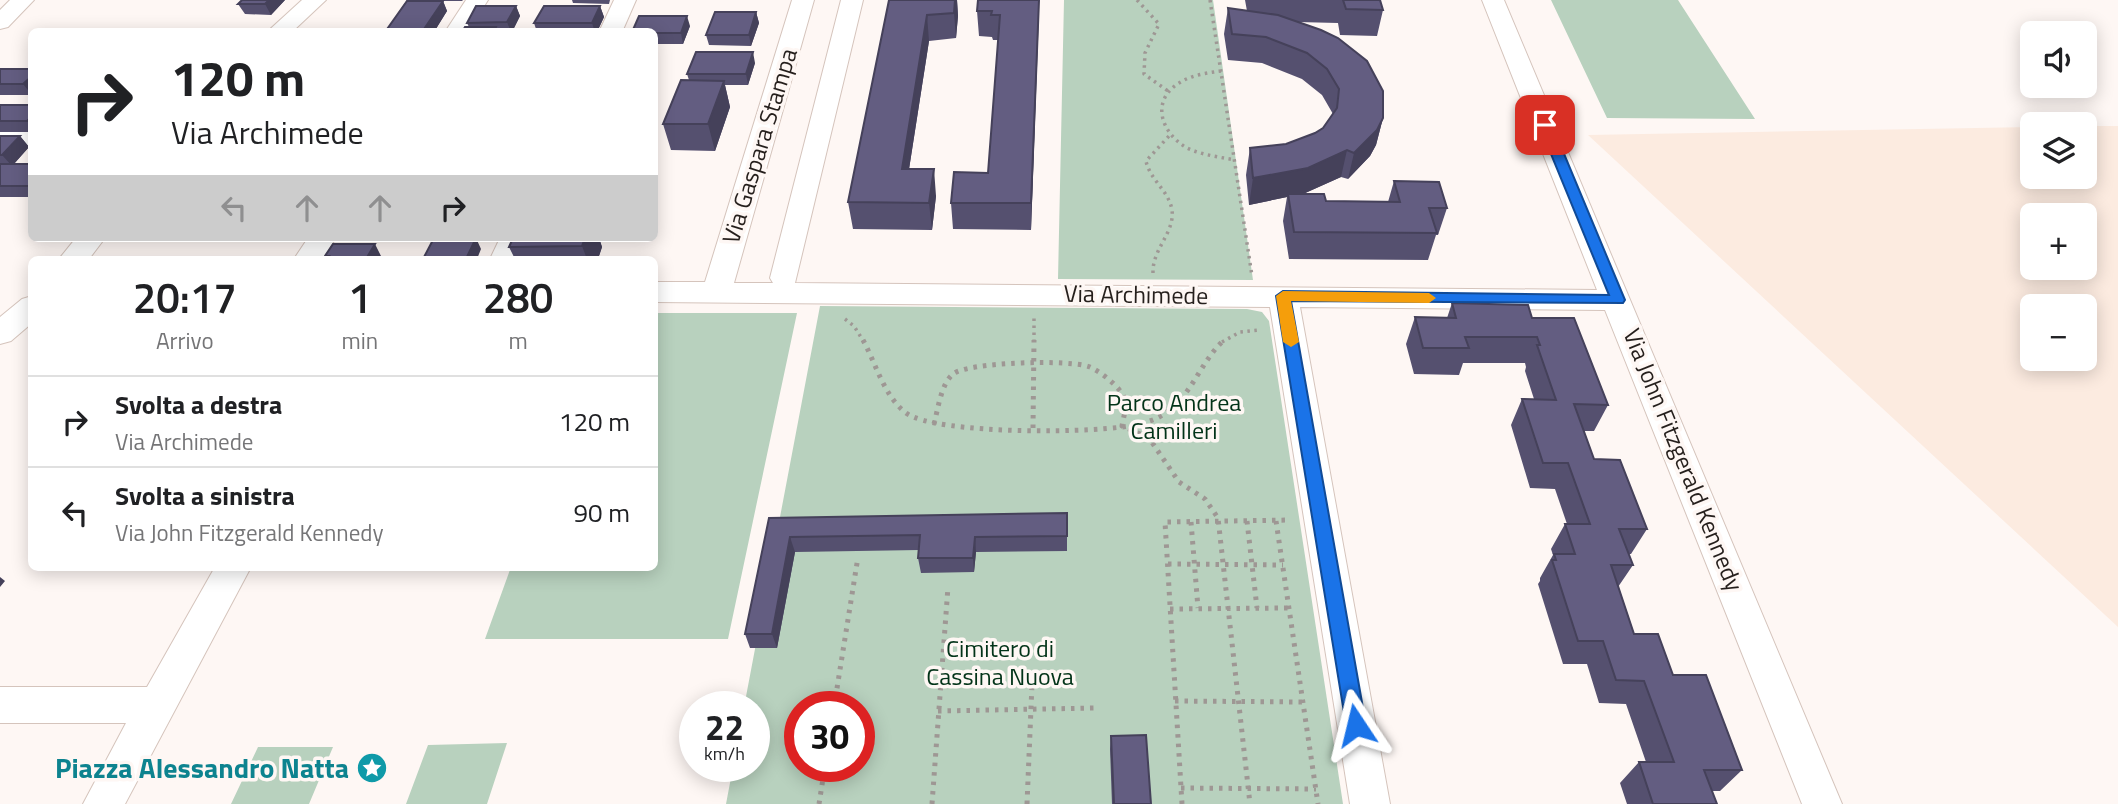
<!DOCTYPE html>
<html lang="it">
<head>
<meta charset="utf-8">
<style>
  body { margin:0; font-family:"Titillium Web",sans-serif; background:#f6f6f6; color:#202124; height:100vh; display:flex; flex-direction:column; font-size:26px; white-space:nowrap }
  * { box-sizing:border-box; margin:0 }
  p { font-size:23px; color:#757577 }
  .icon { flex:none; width:38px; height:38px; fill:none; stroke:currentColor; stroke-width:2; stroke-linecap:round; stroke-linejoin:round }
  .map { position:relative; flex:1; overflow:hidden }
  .panel { position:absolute; left:28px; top:256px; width:630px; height:315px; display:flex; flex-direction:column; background:#fff; border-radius:10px; box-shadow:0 4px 18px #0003 }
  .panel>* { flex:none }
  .top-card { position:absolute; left:28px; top:28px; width:630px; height:214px; border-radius:10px; box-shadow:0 4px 18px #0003; background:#fff; color:#202124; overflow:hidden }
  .controls { position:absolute; left:2020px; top:21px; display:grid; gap:14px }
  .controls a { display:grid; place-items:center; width:77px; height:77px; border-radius:10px; background:#fff; box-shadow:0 4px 18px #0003; font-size:35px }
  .speed { position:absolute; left:679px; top:691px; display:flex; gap:14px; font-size:35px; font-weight:700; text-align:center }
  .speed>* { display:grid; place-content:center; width:91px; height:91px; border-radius:50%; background:#fff; box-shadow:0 4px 18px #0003; line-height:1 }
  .speed small { font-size:18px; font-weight:400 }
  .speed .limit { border:10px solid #d22; background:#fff; color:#111 }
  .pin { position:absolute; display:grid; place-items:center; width:60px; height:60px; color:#fff; margin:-30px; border-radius:14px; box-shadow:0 4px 10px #0006 }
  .me { position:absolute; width:77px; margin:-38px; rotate:350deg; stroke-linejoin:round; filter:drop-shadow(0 0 5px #0008) }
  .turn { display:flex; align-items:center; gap:24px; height:147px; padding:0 28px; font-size:32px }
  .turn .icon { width:91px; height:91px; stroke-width:2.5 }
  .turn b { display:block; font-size:49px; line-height:60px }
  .lanes { display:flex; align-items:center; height:66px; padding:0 28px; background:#0003; justify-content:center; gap:35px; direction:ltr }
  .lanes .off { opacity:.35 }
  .eta { display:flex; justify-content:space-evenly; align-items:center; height:119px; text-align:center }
  .eta b { font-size:42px; font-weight:600; line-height:49px }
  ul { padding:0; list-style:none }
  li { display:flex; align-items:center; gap:21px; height:91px; padding:0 28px; border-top:2px solid #e0e0e0 }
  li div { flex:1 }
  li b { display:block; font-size:26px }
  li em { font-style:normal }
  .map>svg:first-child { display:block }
  .industrial { fill:#fcebe0; fill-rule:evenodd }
  .green { fill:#b8d1be; fill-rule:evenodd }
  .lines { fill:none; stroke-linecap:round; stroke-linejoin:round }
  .minor-casing { stroke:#d5c4bc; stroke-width:2 }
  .path-far1 { stroke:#9e9794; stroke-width:3.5; stroke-dasharray:2.5 4.5; stroke-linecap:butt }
  .path { stroke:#9e9794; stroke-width:5; stroke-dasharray:3.5 6; stroke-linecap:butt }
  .minor { fill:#fff; fill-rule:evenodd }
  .wall { fill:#55506f }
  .shaded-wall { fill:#45415a }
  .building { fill:#635d81; stroke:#45415a; stroke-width:2 }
  .route { fill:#1a73e8; stroke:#114b97; stroke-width:2 }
  .slow { fill:#f59e0b }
  .labels { text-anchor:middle; stroke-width:7; stroke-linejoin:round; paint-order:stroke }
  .street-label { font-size:24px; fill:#251f1c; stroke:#fef7f4 }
  .park-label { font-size:24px; fill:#023318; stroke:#fef7f4 }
  .near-culture-label { font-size:28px; font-weight:bold; fill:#0d838f; stroke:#fef7f4; text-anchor:end }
</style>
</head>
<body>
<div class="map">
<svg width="2118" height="804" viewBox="0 0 2118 804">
  <rect width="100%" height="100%" fill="#fef7f4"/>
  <path class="industrial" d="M2084 126H2118V627L1588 135 2032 127V177H2084ZM2032 215H2084V268H2032ZM2032 306H2084V359H2032Z"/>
  <path class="green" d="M1064 0H1213L1253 280 1058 279Z
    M1551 0H1678L1755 119 1607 118Z
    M820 306 1247 309 1262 312 1269 321 1343 804H726L733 767 754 766V707H744ZM800 707H859V766H800Z
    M655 313H797L728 639H485L511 567H654Z
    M507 743 487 804H406L428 745Z
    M258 747H333L309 804H231Z"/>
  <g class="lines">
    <g class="minor-casing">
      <path id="minor" d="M10 0H34L8 27 0 29V10Z
        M302 0H326L292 32H267Z
        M466 0H488L468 32H445Z
        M614 0H636L622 32H599Z
        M792 0H814L734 283H773L770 278 841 0H863L795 283 1597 290 1482 0H1504L1842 804H1802L1605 310 1300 307 1390 804H1350L1270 307 654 302V282H705Z
        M32 131V147L0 148V132Z
        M76 238H105L89 259H59Z
        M308 238H336L322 259H294Z
        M500 238H528L518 259H490Z
        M32 296V323L11 341 0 344V317L22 299Z
        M215 567H251L125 804H83L126 723H0V687H147Z"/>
    </g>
    <path class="path-far1" d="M1137 0 1159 24 1145 53 1144 74 1168 91
      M1210 0 1252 276
      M1221 71C1207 73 1191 75 1179 83 1150 101 1161 133 1187 148 1202 155 1219 157 1235 160
      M1153 273C1152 249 1175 233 1172 210 1169 191 1150 180 1146 161L1170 135
      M845 319 854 326 864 342
      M1034 342V317
      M1222 342 1240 332 1260 330"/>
    <path class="path" d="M863 340C876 364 884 396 906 413 936 435 1101 434 1139 424 1148 422 1157 419 1164 414 1192 396 1200 362 1224 340
      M934 424C938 409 941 384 953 374 967 362 1071 359 1090 367 1101 372 1122 388 1125 400 1127 407 1123 419 1122 426L1149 438 1179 482 1205 499 1218 518 1250 804
      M1033 428 1034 340
      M1247 521 1257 608
      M1276 521 1318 804
      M1191 522 1198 608
      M1168 564 1283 565
      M1170 609 1289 608
      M1175 701 1303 702
      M834 707 858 557
      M938 711 1095 708
      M1181 788 1316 789
      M819 804 825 766
      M932 804 948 587
      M1027 804 1032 684
      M1182 804 1165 522 1290 520"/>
    <use href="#minor" class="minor"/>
  </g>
  <path class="wall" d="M242 0H285L271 15 245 14 238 4Z
    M407 0H463L462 1H443L447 11 434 32H385Z
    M572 0H610L609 4 573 3Z
    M889 0H957L958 16 956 38 929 41 909 169 936 196 932 230 853 229 848 202Z
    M978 0H1039L1031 230 953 229 951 203 988 173 998 40H993L992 37 979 36 977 11Z
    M1245 0H1380L1383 10 1377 36 1340 35 1338 23 1297 22 1383 118 1376 145 1370 156 1348 179 1341 177 1303 194 1326 201 1388 202 1394 181 1447 208 1438 235H1436L1428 260 1289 259 1283 221 1287 197 1249 205 1246 175 1250 148 1286 144 1315 133 1323 128 1333 114 1322 95 1302 79 1262 63 1228 60 1224 34 1228 8 1247 11Z
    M516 6 520 16 512 32H462L469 27 467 23Z
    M600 6 604 17 597 32H537L534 23Z
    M756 12 759 23 751 46 709 45 706 35Z
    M690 26 683 44H654V32Z
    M755 63 748 85H725L730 107 715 151 671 150 663 124 689 80 687 74Z
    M0 69H32V95H0Z
    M0 105H32V132H0Z
    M0 136H20L29 147 14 164H32V197H0Z
    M513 238H599L602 247 598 259H515L509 247Z
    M1452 303 1532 318 1608 405 1594 431H1584L1594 459 1647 529 1631 554H1629L1633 565 1618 587 1634 634 1673 675 1742 770 1720 791H1712L1717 804H1627L1620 783 1639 762H1646L1626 704 1599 703 1587 664H1563L1538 584 1540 581V578L1553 555 1551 549 1565 524H1567L1555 489 1530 488 1511 425 1522 399H1534L1525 371 1526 367 1525 363H1463L1459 375 1414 374 1406 344 1415 317 1447 318Z
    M1067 513V551L976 552 974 572 921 573 918 558 919 550 795 552 777 648H750L745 634 769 518Z
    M1111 736 1151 804H1112L1110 749Z"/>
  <path class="shaded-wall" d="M269 0H285L271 15 265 4Z
    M955 0H957L958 16 956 38 954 13Z
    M1039 0V14L1031 230V203Z
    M443 1 447 11 434 32H422Z
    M516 6 520 16 512 32H511L507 22Z
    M600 6 604 17 597 32H595L592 23Z
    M756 12 759 23 751 46 749 35Z
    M927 15 929 41 905 195 902 169Z
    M687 16 690 26 683 44 681 33Z
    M753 52 755 63 748 85 746 74Z
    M32 76V95L23 84Z
    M724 81 730 107 715 151 708 124Z
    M32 116V126L27 121Z
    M1383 118 1376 145 1370 156 1348 179 1354 153Z
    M20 136 29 147 12 166 2 155Z
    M1347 150 1341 177 1303 194H1288L1287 197 1249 205 1253 178Z
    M934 169 936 196 932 230 929 203Z
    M476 238 481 249 477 259H466Z
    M585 238H599L602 247 598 259H587L582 246Z
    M375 244 381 256 379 259H366Z
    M790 537 795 552 777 648 772 634Z
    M975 537 976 552 974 572 973 558Z
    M0 577 5 581 0 587Z"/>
  <path class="building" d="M242 0H269L265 4H238Z
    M889 0H955L954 13 927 15 902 169H934L929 203 848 202Z
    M978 0H1039L1031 203H951L954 172 988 173 1000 15H991L992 11H977Z
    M1343 0H1380L1383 10 1346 9Z
    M407 1H443L422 32H385Z
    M476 6H516L507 22 467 23Z
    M544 6H600L592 23H534Z
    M1228 8 1278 15 1321 30 1338 38 1367 61 1383 91V118L1377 130 1354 153 1347 150 1308 168 1253 178 1250 148 1286 144 1315 133 1323 128 1337 108 1339 89 1327 69 1307 53 1266 37 1232 34Z
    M715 12H756L749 35H706Z
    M639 16H687L681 33H654V32H632Z
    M465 27H496L494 32H462Z
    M696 52H753L746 74H687Z
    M0 69H32V76L23 84H0Z
    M681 80 724 81 708 124H663Z
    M0 105H32V116L27 121H0Z
    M0 136H20L2 155H0Z
    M0 164H32V182L29 186H0Z
    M1394 181 1439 182 1447 208H1429L1437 233 1294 232 1288 194H1324L1326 201 1400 202Z
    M434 238H476L466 259H423Z
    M513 238H585L582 246 509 247Z
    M333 244H375L366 259H327L329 256H325Z
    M1452 303 1528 305 1532 318H1574L1608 405 1574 404 1594 459 1620 460 1647 529H1619L1633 565H1611L1634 634H1658L1673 675H1706L1742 770H1704L1717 804H1653L1639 762H1674L1644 681 1616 680 1603 641H1578L1552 560H1556L1554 554H1575L1565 524H1590L1568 463H1543L1522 399 1556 400 1537 345H1540L1537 337H1465L1469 348H1423L1415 317 1456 318Z
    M1067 513V536L975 537 973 558H918L920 535 790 537 772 634H745L769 518Z
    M1146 735 1151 804H1114L1111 736Z"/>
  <path class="route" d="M1545 121 1552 125 1625 300 1623 303 1291 301 1366 725 1363 732 1356 734 1349 732 1346 725 1276 296 1283 291 1609 295 1539 125Z"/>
  <path class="slow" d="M1283 291 1429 293 1436 298 1429 303 1291 301 1299 342 1291 347 1283 342 1276 296Z"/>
  <defs>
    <g id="sight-disc" transform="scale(1.575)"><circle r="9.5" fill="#0f9aa8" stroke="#fef7f4"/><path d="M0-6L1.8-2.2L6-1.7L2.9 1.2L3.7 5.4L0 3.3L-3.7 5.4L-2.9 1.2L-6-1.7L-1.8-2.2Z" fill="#fff"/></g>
  </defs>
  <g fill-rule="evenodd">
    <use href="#sight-disc" x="372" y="768"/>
  </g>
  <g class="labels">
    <g class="street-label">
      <text transform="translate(760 146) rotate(-73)" y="8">Via Gaspara Stampa</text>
      <text transform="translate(1136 295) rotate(1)" y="8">Via Archimede</text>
      <text transform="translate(1683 460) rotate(68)" y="8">Via John Fitzgerald Kennedy</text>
    </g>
    <g class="park-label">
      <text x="1174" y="411">Parco Andrea<tspan x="1174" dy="28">Camilleri</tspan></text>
      <text x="1000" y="657">Cimitero di<tspan x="1000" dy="28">Cassina Nuova</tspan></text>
    </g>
    <g class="near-culture-label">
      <text x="349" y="778">Piazza Alessandro Natta</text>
    </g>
  </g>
</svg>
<div class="controls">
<a><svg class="icon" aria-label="sound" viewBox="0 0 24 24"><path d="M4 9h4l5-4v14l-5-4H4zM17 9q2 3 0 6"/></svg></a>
<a><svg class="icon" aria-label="layers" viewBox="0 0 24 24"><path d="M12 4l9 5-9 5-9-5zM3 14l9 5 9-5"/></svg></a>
<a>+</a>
<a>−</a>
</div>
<div class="speed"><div>22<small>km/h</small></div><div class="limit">30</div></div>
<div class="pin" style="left:1545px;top:125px;background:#d93025"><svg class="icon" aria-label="arrive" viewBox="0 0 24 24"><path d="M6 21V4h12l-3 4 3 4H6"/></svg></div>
<svg class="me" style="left:1356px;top:725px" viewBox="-20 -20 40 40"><path d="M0-17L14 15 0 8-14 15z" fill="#1a73e8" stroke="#fff" stroke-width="4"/></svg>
<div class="top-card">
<div class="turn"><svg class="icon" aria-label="right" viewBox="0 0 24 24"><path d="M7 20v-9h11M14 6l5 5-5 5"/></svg><div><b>120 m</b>Via Archimede</div></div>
<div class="lanes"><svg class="icon off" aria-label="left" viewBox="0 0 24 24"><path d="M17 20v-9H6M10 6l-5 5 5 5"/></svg><svg class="icon off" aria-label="ahead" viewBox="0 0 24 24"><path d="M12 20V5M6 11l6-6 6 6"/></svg><svg class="icon off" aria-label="ahead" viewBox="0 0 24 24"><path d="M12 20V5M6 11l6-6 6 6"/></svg><svg class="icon" aria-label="right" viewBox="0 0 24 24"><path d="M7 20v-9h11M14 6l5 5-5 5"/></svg></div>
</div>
<section class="panel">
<div class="eta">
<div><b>20:17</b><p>Arrivo</p></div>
<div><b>1</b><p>min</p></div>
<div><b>280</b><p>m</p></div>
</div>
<ul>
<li><svg class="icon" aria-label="right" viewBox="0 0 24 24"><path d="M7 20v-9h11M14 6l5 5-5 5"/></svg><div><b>Svolta a destra</b><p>Via Archimede</p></div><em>120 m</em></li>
<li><svg class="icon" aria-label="left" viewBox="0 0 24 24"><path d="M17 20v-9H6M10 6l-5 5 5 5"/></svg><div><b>Svolta a sinistra</b><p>Via John Fitzgerald Kennedy</p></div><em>90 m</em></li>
</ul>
</section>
</div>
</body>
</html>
